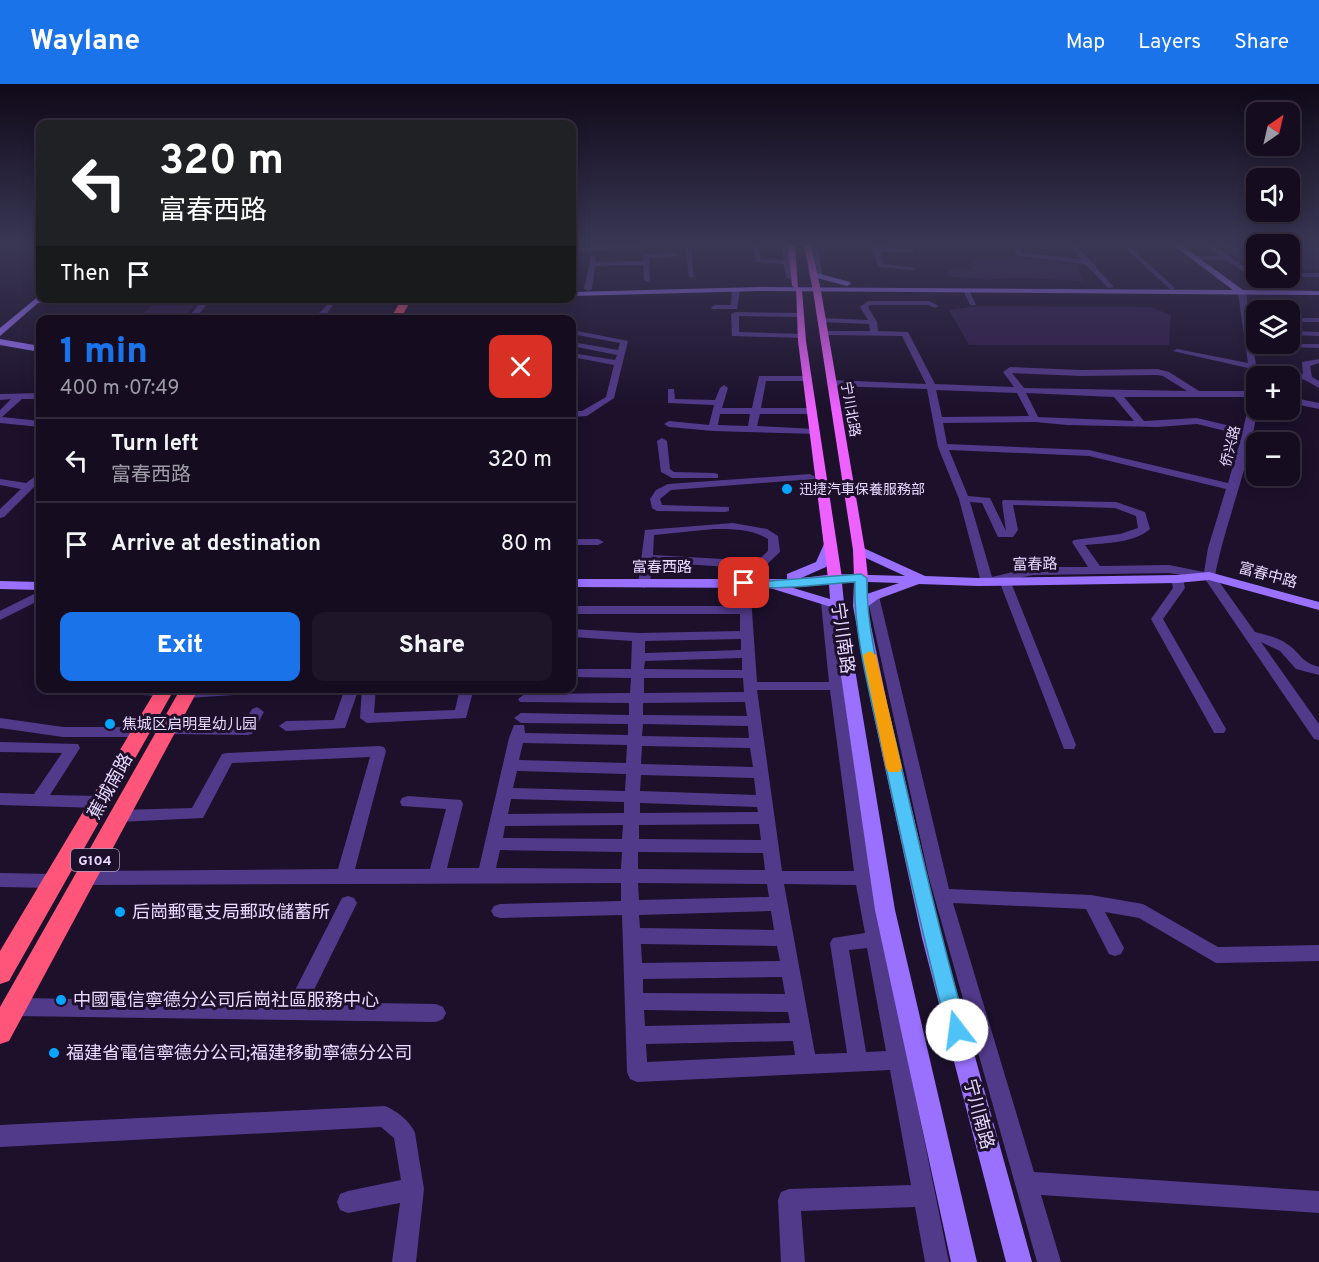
<!DOCTYPE html>
<html lang="en">
<head>
<meta charset="utf-8">
<style>
  body { margin:0; font-family:Overpass,"Noto Sans SC",sans-serif; background:#1e1529; color:#f1f3f6; height:100vh; display:flex; flex-direction:column; font-size:22px; white-space:nowrap }
  * { box-sizing:border-box; margin:0 }
  p { font-size:20px; color:#9d9ba5 }
  .icon { flex:none; width:33px; height:33px; fill:none; stroke:currentColor; stroke-width:2; stroke-linecap:round; stroke-linejoin:round }
  .map { position:relative; flex:1; overflow:hidden }
  .panel { position:absolute; left:36px; top:231px; width:540px; height:378px; display:flex; flex-direction:column; background:#150c20; border-radius:12px; box-shadow:0 3px 15px #0003,0 0 0 2px #342c3e }
  .panel>* { flex:none }
  .hud { position:absolute; left:36px; top:36px; width:540px; height:183px; border-radius:12px; box-shadow:0 3px 15px #0003,0 0 0 2px #342c3e; background:#202124; color:#fff; overflow:hidden }
  .needle { width:39px; rotate:34deg }
  .controls { position:absolute; left:1246px; top:18px; display:grid; gap:12px }
  .controls a { display:grid; place-items:center; width:54px; height:54px; border-radius:12px; background:#150c20; box-shadow:0 3px 15px #0003,0 0 0 2px #342c3e; font-size:30px }
  .pin { position:absolute; display:grid; place-items:center; width:51px; height:51px; color:#fff; margin:-26px; border-radius:12px; box-shadow:0 3px 9px #0006 }
  .me { position:absolute; width:66px; margin:-33px; rotate:345deg; stroke-linejoin:round; filter:drop-shadow(0 0 4px #0008) }
  .turn { display:flex; align-items:center; gap:21px; height:126px; padding:0 24px; font-size:27px }
  .turn .icon { width:78px; height:78px; stroke-width:2.5 }
  .turn b { display:block; font-size:42px; line-height:51px }
  .then { display:flex; align-items:center; height:57px; padding:0 24px; background:#0003; gap:12px; font-size:22px }
  .round { display:grid; place-items:center; flex:none; width:63px; height:63px; border-radius:12px; background:#1e1529 }
  .overview { display:flex; align-items:center; justify-content:space-between; height:102px; padding:0 24px }
  h1 { font-size:36px; font-weight:800; line-height:45px; color:#1a73e8 }
  .action { display:flex; gap:12px; margin-top:auto; padding:12px 24px }
  .action a { flex:1; height:69px; border-radius:12px; background:#1a73e8; color:#fff; font-size:24px; font-weight:800; line-height:69px; text-align:center }
  .action a+a { background:#1e1529; color:#f1f3f6 }
  ul { padding:0; list-style:none }
  li { display:flex; align-items:center; gap:18px; height:84px; padding:0 24px; border-top:2px solid #342c3e }
  li div { flex:1 }
  li b { display:block; font-size:22px }
  li em { font-style:normal }
  header { display:flex; align-items:center; gap:36px; box-sizing:border-box; height:84px; padding:0 30px; background:#1a73e8; color:#fff }
  header strong { font-size:28px }
  nav { display:flex; gap:33px; margin-inline-start:auto; font-size:21px }
  .map>svg:first-child { display:block }
  .building { fill:#321c4c }
  .lines { fill:none; stroke-linecap:round; stroke-linejoin:round }
  .street { fill:#523a8b; fill-rule:evenodd }
  .secondary { fill:#9a71ff; fill-rule:evenodd }
  .primary { fill:#ed61ff; fill-rule:evenodd }
  .highway { fill:#ff557a; fill-rule:evenodd }
  .route { fill:#4fc3f7; stroke:#337fa1; stroke-width:1.5 }
  .slow { fill:#f59e0b }
  .poi-dot { fill:#06a5ff; stroke:#1c102b; stroke-width:2 }
  .labels { text-anchor:middle; stroke-width:6; stroke-linejoin:round; paint-order:stroke }
  .far-street-label { font-size:14px; fill:#e8daff; stroke:#1c102b }
  .far-poi-label { font-size:14px; fill:#e8daff; stroke:#1c102b; text-anchor:start }
  .shield { fill:#1c102b; stroke:#ab9dbf; stroke-width:1.5 }
  .shield-label { font-size:14px; font-weight:bold; fill:#e8daff }
  .street-label { font-size:15px; fill:#e8daff; stroke:#1c102b }
  .poi-label { font-size:15px; fill:#e8daff; stroke:#1c102b; text-anchor:start }
  .near-street-label { font-size:18px; fill:#e8daff; stroke:#1c102b }
  .near-poi-label { font-size:18px; fill:#e8daff; stroke:#1c102b; text-anchor:start }
</style>
</head>
<body>
<header>
<strong>Waylane</strong>
<nav><a>Map</a><a>Layers</a><a>Share</a></nav>
</header>
<div class="map">
<svg width="1319" height="1178" viewBox="0 0 1319 1178">
  <rect width="100%" height="100%" fill="#1c102b"/>
  <path class="building" d="M1217 161H1257V186L1245 180Z
    M1290 161H1319V185H1290Z
    M974 175H1028L1076 181 1084 197 1016 194 985 196 948 192 949 186H971Z
    M197 219 180 236H136L153 220Z
    M979 222 1150 223 1171 231 1169 261H969L949 226Z"/>
  <g class="lines">
    <path class="street" d="M621 161H666L572 168V164Z
      M685 161H691L694 194 689 193Z
      M753 161H759L761 175 783 176 782 161H788L790 176 796 178 791 180V195L786 194 784 180 756 178Z
      M812 161H818L823 195 818 194Z
      M871 161 914 166 912 169 881 167 883 180 916 184 913 186 878 183Z
      M1012 161H1018L1022 169 1081 175 1069 161H1076L1114 203 1108 204 1085 180 1018 172Z
      M1122 161H1128L1174 203V205H1170Z
      M1206 161C1222 161 1239 183 1257 188V192L1244 188 1225 176 1192 175 1194 172H1219Z
      M675 169 677 172 649 174 650 196 647 198 644 196 643 181 595 182 592 205 588 207 584 205 591 172H595L596 178 643 177 644 171Z
      M1290 189H1319V193H1290Z
      M736 204 740 206 737 225H712L711 223 715 221H731L732 206Z
      M963 206H969L976 221H970Z
      M1242 207 1246 209 1253 257H1257V260H1319V264L1253 262 1256 281 1303 290 1302 278 1319 275V279L1310 282 1312 293 1319 297V304L1305 296 1257 286C1266 345 1226 430 1215 492L1255 548C1266 551 1277 553 1287 560 1302 570 1299 577 1319 583V591L1296 585 1280 567 1261 558 1319 640V656L1314 655 1205 495 1169 489 1033 491 1010 496 1076 661 1074 665H1064L1000 499 987 502 981 498 959 415 938 363 927 305 831 302 827 299 831 296 926 300 902 252 823 251H820V247H870L869 240 821 238 817 236 821 234 868 236 860 223 868 217H929L939 222 935 224 928 221H870L868 223 877 238 878 247 908 248 935 300 1014 303 1003 288 1010 283 1081 286 1157 285 1169 288 1199 307H1251L1248 284 1173 267 1177 265 1248 279 1238 209ZM1012 289 1081 292 1157 291 1163 292 1187 307 1024 304ZM936 306 1017 309 1029 332 942 333ZM1026 309 1114 313 1134 337 1038 333ZM1124 313H1251L1243 345 1197 334 1144 337ZM1035 338 1067 341 1157 343 1197 340 1242 351 1228 399 1089 366 947 360 943 339ZM949 366 1089 372 1226 405 1208 464 1204 488 1169 481 1100 482 1085 461C1106 459 1134 459 1150 445L1145 428 1116 418 1003 416 1002 418 1006 447 990 414 968 412ZM970 418 982 419 998 453H1013L1018 446 1013 421 1115 424 1136 432 1138 444 1120 450 1074 456 1072 458 1088 483H1033L992 493Z
      M204 214H279L209 218 194 236H186Z
      M559 214H567V215L563 217Z
      M392 215 396 217 395 219 333 221 326 231 319 229 331 217Z
      M735 228 802 229 803 231 799 233 739 232V248L802 250 806 252 802 254 732 252 731 230Z
      M1290 234H1319V238H1290Z
      M572 246 628 257 614 314 587 332 572 333V327H582L606 313 614 281 572 273V269L615 276 617 271 572 262V258L618 266 620 259 572 250Z
      M1290 247 1319 248V252L1290 251Z
      M759 292H811L812 294 808 297H766L761 324H812L817 327 812 330H760L757 342 815 345 820 348 818 350 713 347 669 343 664 340 669 337 709 341 714 321 668 319V305H674L675 315 715 316 720 304 724 301 728 304 722 324H752ZM720 330H750L748 342 718 341Z
      M40 309V315H22L2 333 40 337V343L0 339V326L11 315 0 316V310Z
      M1290 313 1319 319V325L1290 319Z
      M662 354 667 357 670 385 674 388 714 389 718 390V394H672L661 388 657 357Z
      M40 389V397L4 433 0 434V425L21 405 0 401V395L26 399Z
      M810 390 815 393 814 395 671 406 660 415 662 421 729 423V427L725 428 657 427 652 424 650 415 656 406 668 400Z
      M733 439 767 445 778 452 780 468 764 483 760 485 652 478 650 500 644 504 638 500 645 446ZM714 445C734 445 752 445 768 455V467L757 477 653 471 654 451Z
      M572 455H598L604 458 598 461H572Z
      M1177 491 1183 495 1185 504 1163 535 1226 645 1224 649H1214L1212 645 1151 535 1173 504 1171 495Z
      M744 495 750 499 757 598H829L821 519 827 515 833 519C857 741 905 959 949 1178H925L915 1123 801 1127 805 1178H781L778 1116 781 1108 789 1105 911 1101 890 986 637 998 630 995 627 988 622 831 500 834 494 832 491 827 494 822 500 820 621 817V799L85 801 79 799 77 794 79 789 85 787 338 785 370 673 232 679 203 734 119 738 113 736 111 732 113 728 119 726 192 724 222 670 227 669 379 662 384 663 386 667 355 785H430L446 725 402 722 400 718 402 714 408 712 461 716 463 720 447 784H479L509 654 514 641H524L525 649 628 651V640L521 639 514 634 521 629 629 631V619L520 618 518 615 525 610 630 609 631 594 572 593V585H631L632 557 572 553V545L639 549 740 547V530H572V522H739L738 499ZM741 555V566L645 569V557ZM742 574V586L644 585 645 577ZM644 594H743L744 608 644 609ZM757 606H830L854 787H782ZM745 618 747 632 643 631V619ZM643 640 748 642 749 654 642 652ZM523 659 627 661 626 679 519 676ZM642 662 750 664 753 683 641 680ZM517 687 626 690 625 707 513 704ZM641 691 754 694 756 711 640 707ZM511 715 624 718V729L508 730ZM640 719 757 723 758 728 640 729ZM759 740 761 756 639 755V741ZM623 741 622 755 503 754 505 742ZM500 766 622 768 621 785 496 784ZM638 768 763 769 765 786 638 785ZM638 799 767 800 769 813 639 816ZM784 800 856 801 865 849 833 854 830 859 847 969 815 970ZM771 827 774 846 640 844 639 831ZM641 860 777 862 780 877 642 879ZM867 864 886 967 866 968 849 866ZM782 893 785 910 643 909V895ZM644 926 788 928 790 939 645 942ZM793 957 795 971 647 978 646 960Z
      M40 507V516L0 536V527Z
      M873 508 879 512 949 805 1091 811 1143 820 1218 863 1319 861V877L1216 879 1139 834 1105 828 1124 864 1121 870 1115 872 1109 870 1086 825 953 819 1034 1088 1319 1107V1129L1041 1111 1061 1178H1037L929 794 867 512Z
      M117 604H168L171 608C164 615 125 611 117 604Z
      M188 604H269L262 609 188 614 181 609Z
      M345 604H359L345 644 286 647 279 642 286 637 334 636Z
      M362 604H376L374 629 455 626 460 604H474L466 634 367 639 360 634Z
      M257 623 264 628 252 650 247 651 168 650 163 649 161 645 163 641 168 640 243 641 252 625Z
      M0 634 63 643H141L146 644 148 648 146 652 141 653H63L0 644Z
      M0 658 78 660 80 664 50 711 100 712 106 714 108 718 106 722 100 724 0 721V709L34 710 62 669 0 668Z
      M0 789 53 790 59 792 61 797 59 802 53 804 0 803Z
      M348 812 354 814 357 819 308 918 436 920 443 923 446 929 443 935 436 938 14 932 7 929 4 923 7 917 14 914 289 918 342 814Z
      M385 1022C397 1027 410 1037 415 1049L424 1105 416 1178H392L400 1119 348 1129 340 1126 337 1118 340 1110 348 1107 401 1096 394 1054 381 1043 0 1063V1041Z"/>
    <path class="secondary" d="M1173 161H1181L1243 206 1319 207V211L759 207 572 212V208L759 203 1233 206Z
      M813 188 850 198 851 200 847 202 810 192 809 190Z
      M40 211V214H181L38 219 0 252V244Z
      M383 214H394L396 217 392 219Z
      M0 255 40 262V268L0 261Z
      M830 456 836 460 826 483 801 494 835 490 905 492 855 469 853 466 859 462 925 492 978 494 1177 491 1209 488 1319 518V526L1209 496 1177 499 978 502 919 500 878 515 867 523 887 619 942 854 1032 1178H1006L922 854 871 619 853 522 854 498 842 499 844 519 895 826 977 1178H951L875 826 831 523 770 504 572 503V495H787V490L816 478 824 460ZM868 498 899 499 867 510ZM829 500 830 515 790 503Z
      M0 497 40 498V506L0 505Z"/>
    <path class="primary" d="M788 161H795L798 204 802 206 806 257 842 494 835 498 828 494 798 257 796 204 792 202Z
      M804 161H811L821 207 865 466 868 494 861 498 854 494 853 466 813 207Z"/>
    <path class="highway" d="M402 214H412L400 236H390Z
      M157 604H175L9 897 0 900V867Z
      M181 604H199L9 957 0 960V923Z"/>
  </g>
  <linearGradient id="sky" x2="0" y2="1"><stop stop-color="#0f0918"/><stop offset="0.49" stop-color="#3a3755"/><stop offset="1" stop-color="#3a3755" stop-opacity="0"/></linearGradient>
  <rect width="1319" height="326" fill="url(#sky)"/>
  <path class="route" d="M861 490 867 494C866 552 885 612 898 668 919 761 941 854 967 946L964 953 957 956 950 953 947 946C923 853 902 759 882 665 871 613 853 550 855 498 834 499 750 510 738 499L744 495 769 497Z"/>
  <path class="slow" d="M870 567 876 571 902 684 899 688H889L886 684 863 571Z"/>
  <g class="poi-dot">
    <circle cx="787" cy="405" r="6"/>
    <circle cx="110" cy="640" r="6"/>
    <circle cx="120" cy="828" r="6"/>
    <circle cx="61" cy="916" r="6"/>
    <circle cx="54" cy="969" r="6"/>
  </g>
  <g class="labels">
    <g class="far-street-label">
      <text transform="translate(851 325) rotate(80)" y="5">宁川北路</text>
      <text transform="translate(1230 362) rotate(-76)" y="5">侨兴路</text>
    </g>
    <g class="far-poi-label">
      <text x="799" y="410">迅捷汽車保養服務部</text>
    </g>
    <rect class="shield" x="71" y="765" width="48" height="22" rx="4.5"/>
    <g class="shield-label">
      <text x="95" y="781">G104</text>
    </g>
    <g class="street-label">
      <text transform="translate(1035 480) rotate(-1)" y="5">富春路</text>
      <text x="662" y="488">富春西路</text>
      <text transform="translate(1268 491) rotate(15)" y="5">富春中路</text>
    </g>
    <g class="poi-label">
      <text x="122" y="645">焦城区启明星幼儿园</text>
    </g>
    <g class="near-street-label">
      <text transform="translate(843 554) rotate(82)" y="6">宁川南路</text>
      <text transform="translate(110 702) rotate(-61)" y="6">蕉城南路</text>
      <text transform="translate(979 1030) rotate(75)" y="6">宁川南路</text>
    </g>
    <g class="near-poi-label">
      <text x="132" y="834">后崗郵電支局郵政儲蓄所</text>
      <text x="73" y="922">中國電信寧德分公司后崗社區服務中心</text>
      <text x="66" y="975">福建省電信寧德分公司;福建移動寧德分公司</text>
    </g>
  </g>
</svg>
<div class="controls">
<a><svg class="needle" viewBox="-14 -14 28 28"><path d="M0-13l5 13h-10z" fill="#e53935"/><path d="M0 13l5-13h-10z" fill="#9d9ba5"/></svg></a>
<a><svg class="icon" aria-label="sound" viewBox="0 0 24 24"><path d="M4 9h4l5-4v14l-5-4H4zM17 9q2 3 0 6"/></svg></a>
<a><svg class="icon" aria-label="search" viewBox="0 0 24 24"><circle cx="10" cy="10" r="6"/><path d="M15 15l6 6"/></svg></a>
<a><svg class="icon" aria-label="layers" viewBox="0 0 24 24"><path d="M12 4l9 5-9 5-9-5zM3 14l9 5 9-5"/></svg></a>
<a>+</a>
<a>−</a>
</div>
<div class="pin" style="left:744px;top:499px;background:#d93025"><svg class="icon" aria-label="arrive" viewBox="0 0 24 24"><path d="M6 21V4h12l-3 4 3 4H6"/></svg></div>
<svg class="me" style="left:957px;top:946px" viewBox="-20 -20 40 40"><circle r="19" fill="#fff"/><path d="M0-13L10 11 0 6-10 11z" fill="#4fc3f7"/></svg>
<div class="hud">
<div class="turn"><svg class="icon" aria-label="left" viewBox="0 0 24 24"><path d="M17 20v-9H6M10 6l-5 5 5 5"/></svg><div><b>320 m</b>富春西路</div></div>
<div class="then">Then<svg class="icon" aria-label="arrive" viewBox="0 0 24 24"><path d="M6 21V4h12l-3 4 3 4H6"/></svg></div>
</div>
<section class="panel">
<div class="overview"><div><h1>1 min</h1><p>400 m · 07:49</p></div><a class="round" style="background:#d93025;color:#fff"><svg class="icon" aria-label="close" viewBox="0 0 24 24"><path d="M6 6l12 12M18 6L6 18"/></svg></a></div>
<ul>
<li><svg class="icon" aria-label="left" viewBox="0 0 24 24"><path d="M17 20v-9H6M10 6l-5 5 5 5"/></svg><div><b>Turn left</b><p>富春西路</p></div><em>320 m</em></li>
<li><svg class="icon" aria-label="arrive" viewBox="0 0 24 24"><path d="M6 21V4h12l-3 4 3 4H6"/></svg><div><b>Arrive at destination</b></div><em>80 m</em></li>
</ul>
<div class="action"><a>Exit</a><a>Share</a></div>
</section>
</div>
</body>
</html>
